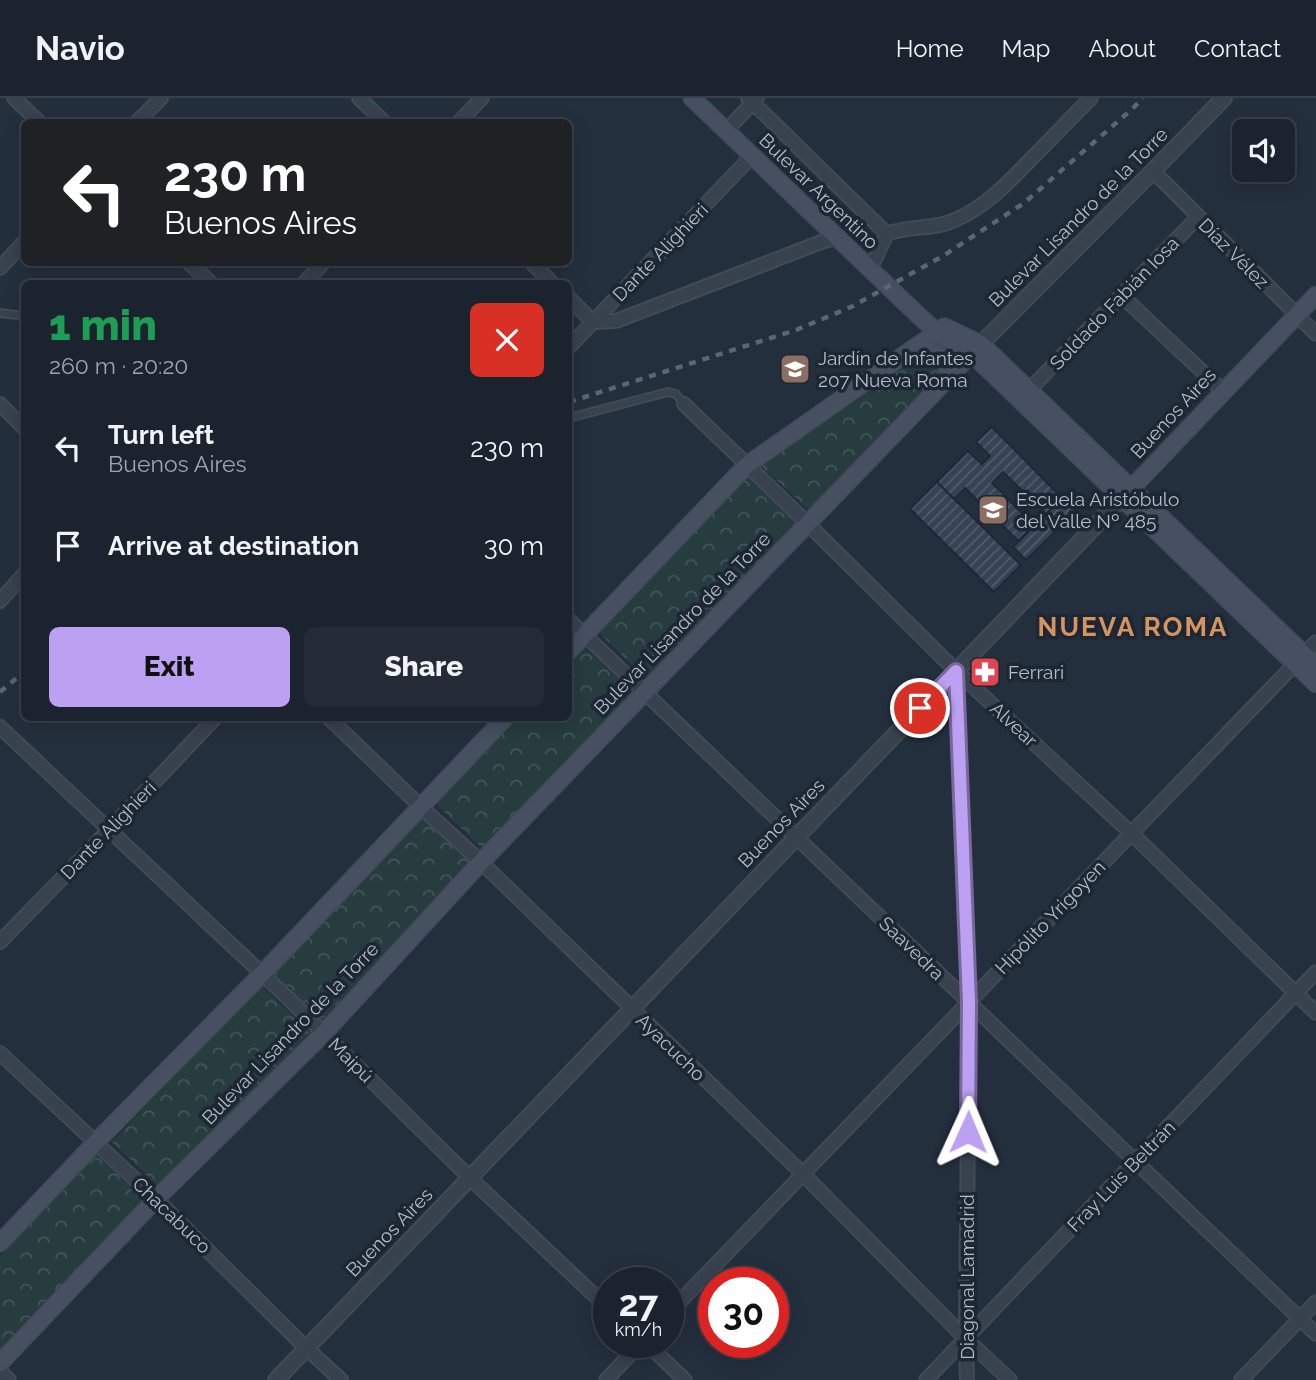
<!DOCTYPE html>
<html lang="en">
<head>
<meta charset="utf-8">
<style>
  body { margin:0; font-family:Raleway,sans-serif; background:#242b36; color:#f1f3f6; height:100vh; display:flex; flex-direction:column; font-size:26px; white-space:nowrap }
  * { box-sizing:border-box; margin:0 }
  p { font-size:23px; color:#a0a4aa }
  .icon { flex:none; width:38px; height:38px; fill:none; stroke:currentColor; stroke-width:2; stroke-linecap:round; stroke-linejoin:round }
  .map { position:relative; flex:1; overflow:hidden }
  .details { position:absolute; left:21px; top:182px; width:551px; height:441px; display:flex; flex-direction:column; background:#1b232e; border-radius:10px; box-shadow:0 4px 18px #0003,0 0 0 2px #39404a }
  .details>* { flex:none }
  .guide { position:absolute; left:21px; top:21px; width:551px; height:147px; border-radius:10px; box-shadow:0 4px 18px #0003,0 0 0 2px #39404a; background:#202124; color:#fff; overflow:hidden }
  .controls { position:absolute; left:1232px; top:21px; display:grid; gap:14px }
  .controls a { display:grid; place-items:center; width:63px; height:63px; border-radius:10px; background:#1b232e; box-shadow:0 4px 18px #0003,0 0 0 2px #39404a; font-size:35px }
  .speed { position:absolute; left:593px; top:1169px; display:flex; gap:14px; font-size:35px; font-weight:700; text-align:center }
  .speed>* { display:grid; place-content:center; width:91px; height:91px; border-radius:50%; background:#1b232e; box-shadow:0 4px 18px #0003,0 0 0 2px #39404a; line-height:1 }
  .speed small { font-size:18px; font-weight:400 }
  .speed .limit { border:10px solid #d22; background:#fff; color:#111 }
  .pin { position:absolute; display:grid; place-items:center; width:60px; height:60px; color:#fff; margin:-30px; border:4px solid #fff; border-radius:50%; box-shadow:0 2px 7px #0007 }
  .me { position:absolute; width:77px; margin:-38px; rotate:1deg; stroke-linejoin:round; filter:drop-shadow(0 0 5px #0008) }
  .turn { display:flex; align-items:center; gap:24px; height:147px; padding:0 28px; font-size:32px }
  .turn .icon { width:91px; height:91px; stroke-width:2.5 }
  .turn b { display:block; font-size:49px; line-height:60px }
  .round { display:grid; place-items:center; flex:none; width:74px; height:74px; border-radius:10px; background:#242b36 }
  .headline { display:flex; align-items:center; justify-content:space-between; height:119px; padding:0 28px }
  h1 { font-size:42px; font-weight:800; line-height:52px; color:#1e9e55 }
  .button { display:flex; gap:14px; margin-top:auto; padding:14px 28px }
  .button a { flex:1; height:80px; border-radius:10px; background:#bca0f2; color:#111; font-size:28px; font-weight:800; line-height:80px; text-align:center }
  .button a+a { background:#242b36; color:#f1f3f6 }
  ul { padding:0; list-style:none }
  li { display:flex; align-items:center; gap:21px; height:98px; padding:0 28px }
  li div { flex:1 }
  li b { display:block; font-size:26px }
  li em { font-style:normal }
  header { display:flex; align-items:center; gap:42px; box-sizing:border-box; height:98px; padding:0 35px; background:#1b232e; border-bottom:2px solid #39404a }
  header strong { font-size:33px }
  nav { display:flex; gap:38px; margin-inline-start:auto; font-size:24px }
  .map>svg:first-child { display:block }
  .forest { fill:url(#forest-crowns) }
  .building { fill:url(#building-hatch); stroke:#1f2835; stroke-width:2 }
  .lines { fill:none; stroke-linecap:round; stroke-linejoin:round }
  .service-casing { stroke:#414a57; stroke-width:10 }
  .minor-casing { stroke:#414a57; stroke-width:16 }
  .tertiary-casing { stroke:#414a57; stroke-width:18 }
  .secondary-casing { stroke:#414a57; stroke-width:19 }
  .service { stroke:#38414e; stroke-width:6 }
  .minor { stroke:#38414e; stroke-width:12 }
  .tertiary { stroke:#38414e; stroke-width:14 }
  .secondary { stroke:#465061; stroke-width:16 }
  .rail { stroke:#5a6575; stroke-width:4.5; stroke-dasharray:7 7; stroke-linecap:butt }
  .route-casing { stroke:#7a689d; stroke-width:18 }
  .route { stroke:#bca0f2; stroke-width:12 }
  .labels { text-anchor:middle; stroke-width:7; stroke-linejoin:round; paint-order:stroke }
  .street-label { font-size:19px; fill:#b4bcc9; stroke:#1d2633 }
  .poi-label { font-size:19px; fill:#b4bcc9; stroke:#1d2633; text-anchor:start }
  .district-label { font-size:26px; font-weight:bold; letter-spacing:2px; fill:#d59563; stroke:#1d2633 }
</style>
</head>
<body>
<header>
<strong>Navio</strong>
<nav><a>Home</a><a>Map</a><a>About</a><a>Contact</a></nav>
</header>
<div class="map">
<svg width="1316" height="1282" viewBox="0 0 1316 1282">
  <defs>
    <pattern id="forest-crowns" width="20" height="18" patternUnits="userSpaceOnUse" patternTransform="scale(1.75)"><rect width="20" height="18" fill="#263c3f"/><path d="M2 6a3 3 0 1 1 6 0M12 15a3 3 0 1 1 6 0" fill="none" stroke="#435659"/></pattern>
    <pattern id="building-hatch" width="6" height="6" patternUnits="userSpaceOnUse" patternTransform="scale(1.75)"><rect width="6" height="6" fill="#364354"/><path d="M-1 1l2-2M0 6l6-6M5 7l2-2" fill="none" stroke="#515c6b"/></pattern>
  </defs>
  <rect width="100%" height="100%" fill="#242f3e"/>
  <path class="forest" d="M921 258 937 261 943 273 809 412 761 368Z
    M748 378 797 425 648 582 599 535Z
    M584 549 633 595 484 752 435 705 517 620H569V565Z
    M422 719 471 765 322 922 273 875Z
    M261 888 310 934 161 1091 112 1044Z
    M99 1055 148 1102 0 1257V1159Z"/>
  <path class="building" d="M992 329 1062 400 1046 416 1003 374 992 385 1034 427 1018 443 965 390 954 401 937 384 968 353 982 366 990 358 976 344Z
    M937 384 1021 467 994 494 910 411Z
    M1062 400 1076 413 1026 462 1013 449Z
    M986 563 996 573 984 585 974 575Z"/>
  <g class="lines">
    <g class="service-casing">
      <path id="service" d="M0 215 24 218
        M569 320 668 294 676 296 684 306"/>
    </g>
    <g class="minor-casing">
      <path id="minor" d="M14 0 39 24
        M359 0 384 24
        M748 0 887 136
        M137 24 161 0
        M459 24 482 0
        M726 33 757 0
        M1153 73 1316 236
        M188 164 212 186
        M531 164 553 186
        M0 170 24 144
        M870 171 887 136C909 127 934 132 955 122 987 108 1010 83 1034 58 1053 39 1072 19 1091 0
        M303 186 324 164
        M1122 198 1223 293
        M569 200 593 224 616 223 824 143 838 140
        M569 249 752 58
        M1030 291 1198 119
        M0 306 24 330
        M684 306 807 425 956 573 1131 735 1316 915
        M0 503 24 476
        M569 522 1316 1236
        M956 573 969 904 966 1241 967 1282
        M329 620 420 708 481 764 803 1076 966 1241 1010 1282
        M0 629 291 903 470 1080 609 1211
        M0 844 109 732 215 620
        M0 955 156 1101 306 1250 341 1282
        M668 1216 1316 544
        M645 1244 685 1282
        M0 1273 9 1282
        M606 1282 642 1244
        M926 1282 1316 874
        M1241 1282 1316 1204"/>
    </g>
    <g class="tertiary-casing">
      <path id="tertiary" d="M981 246 1153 73 1224 0
        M276 1282 1122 400"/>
    </g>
    <g class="secondary-casing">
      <path id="secondary" d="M692 0 918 217 937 234 972 256 1316 586
        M945 229 981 246 1316 568
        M912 252C935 250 945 256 950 279
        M1126 396 1316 197
        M569 553 747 367 944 229
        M0 1145 96 1044 262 876 505 620
        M0 1265 156 1101 324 935 481 764 981 246"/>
    </g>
    <use href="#service" class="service"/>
    <use href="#minor" class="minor"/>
    <use href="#tertiary" class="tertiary"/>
    <use href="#secondary" class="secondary"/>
    <path class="rail" d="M569 304 796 232 851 209 943 158 1024 105 1131 12 1143 0
      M0 594 24 574"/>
  </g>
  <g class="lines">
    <g class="route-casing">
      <path id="route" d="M920 610 956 573 969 904 968 1034"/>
    </g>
    <use href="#route" class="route"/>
  </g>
  <defs>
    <g id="school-square" transform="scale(1.575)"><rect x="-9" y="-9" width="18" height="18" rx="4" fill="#8d6e63" stroke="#1d2633"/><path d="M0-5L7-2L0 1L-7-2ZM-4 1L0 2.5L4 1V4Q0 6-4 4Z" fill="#fff"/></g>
    <g id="pharmacy-square" transform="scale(1.575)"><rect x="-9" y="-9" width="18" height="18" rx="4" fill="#e0444e" stroke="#1d2633"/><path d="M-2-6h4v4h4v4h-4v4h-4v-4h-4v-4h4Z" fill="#fff"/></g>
  </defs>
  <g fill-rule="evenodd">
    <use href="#school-square" x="795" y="271"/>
    <use href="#school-square" x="993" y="412"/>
    <use href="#pharmacy-square" x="985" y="574"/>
  </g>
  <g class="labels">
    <g class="street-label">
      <text transform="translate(819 93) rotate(44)" y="7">Bulevar Argentino</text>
      <text transform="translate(1078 119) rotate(-45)" y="7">Bulevar Lisandro de la Torre</text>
      <text transform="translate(660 154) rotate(-46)" y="7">Dante Alighieri</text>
      <text transform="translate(1234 155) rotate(45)" y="7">Díaz Vélez</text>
      <text transform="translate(1114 205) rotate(-46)" y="7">Soldado Fabián Iosa</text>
      <text transform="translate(1173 315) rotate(-47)" y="7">Buenos Aires</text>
      <text transform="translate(682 525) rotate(-46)" y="7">Bulevar Lisandro de la Torre</text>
      <text transform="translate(1014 626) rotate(43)" y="7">Alvear</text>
      <text transform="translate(781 725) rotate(-46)" y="7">Buenos Aires</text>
      <text transform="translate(108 732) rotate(-46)" y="7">Dante Alighieri</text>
      <text transform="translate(1050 819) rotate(-46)" y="7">Hipólito Yrigoyen</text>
      <text transform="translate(912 850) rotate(44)" y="7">Saavedra</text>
      <text transform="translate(290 935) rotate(-46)" y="7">Bulevar Lisandro de la Torre</text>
      <text transform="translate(671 949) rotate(44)" y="7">Ayacucho</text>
      <text transform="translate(351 962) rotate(45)" y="7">Maipú</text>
      <text transform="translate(1121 1078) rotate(-46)" y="7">Fray Luis Beltrán</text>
      <text transform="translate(172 1117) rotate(44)" y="7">Chacabuco</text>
      <text transform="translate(389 1134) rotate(-46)" y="7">Buenos Aires</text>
      <text transform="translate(967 1179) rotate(-90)" y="7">Diagonal Lamadrid</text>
    </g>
    <g class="poi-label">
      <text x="818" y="267">Jardín de Infantes<tspan x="818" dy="22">207 Nueva Roma</tspan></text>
      <text x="1016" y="408">Escuela Aristóbulo<tspan x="1016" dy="22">del Valle Nº 485</tspan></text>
      <text x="1008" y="581">Ferrari</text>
    </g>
    <g class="district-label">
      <text x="1133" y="538">NUEVA ROMA</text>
    </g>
  </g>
</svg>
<div class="controls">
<a><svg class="icon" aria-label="sound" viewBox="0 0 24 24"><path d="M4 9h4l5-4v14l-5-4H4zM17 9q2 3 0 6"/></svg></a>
</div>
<div class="speed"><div>27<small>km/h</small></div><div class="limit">30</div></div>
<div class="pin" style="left:920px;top:610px;background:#d93025"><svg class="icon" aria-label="arrive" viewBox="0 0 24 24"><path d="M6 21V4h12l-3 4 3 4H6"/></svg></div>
<svg class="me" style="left:968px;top:1034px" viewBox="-20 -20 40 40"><path d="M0-17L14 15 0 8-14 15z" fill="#bca0f2" stroke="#fff" stroke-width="4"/></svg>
<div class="guide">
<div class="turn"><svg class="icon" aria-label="left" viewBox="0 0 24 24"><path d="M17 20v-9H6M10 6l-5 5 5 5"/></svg><div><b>230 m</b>Buenos Aires</div></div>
</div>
<section class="details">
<div class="headline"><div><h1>1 min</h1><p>260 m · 20:20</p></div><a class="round" style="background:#d93025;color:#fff"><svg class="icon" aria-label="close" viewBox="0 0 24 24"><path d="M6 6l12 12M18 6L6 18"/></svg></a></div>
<ul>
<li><svg class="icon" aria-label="left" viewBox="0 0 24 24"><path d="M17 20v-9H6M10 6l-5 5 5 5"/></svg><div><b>Turn left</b><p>Buenos Aires</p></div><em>230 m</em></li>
<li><svg class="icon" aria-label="arrive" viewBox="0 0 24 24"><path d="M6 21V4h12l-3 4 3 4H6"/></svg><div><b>Arrive at destination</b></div><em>30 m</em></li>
</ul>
<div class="button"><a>Exit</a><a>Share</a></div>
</section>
</div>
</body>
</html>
